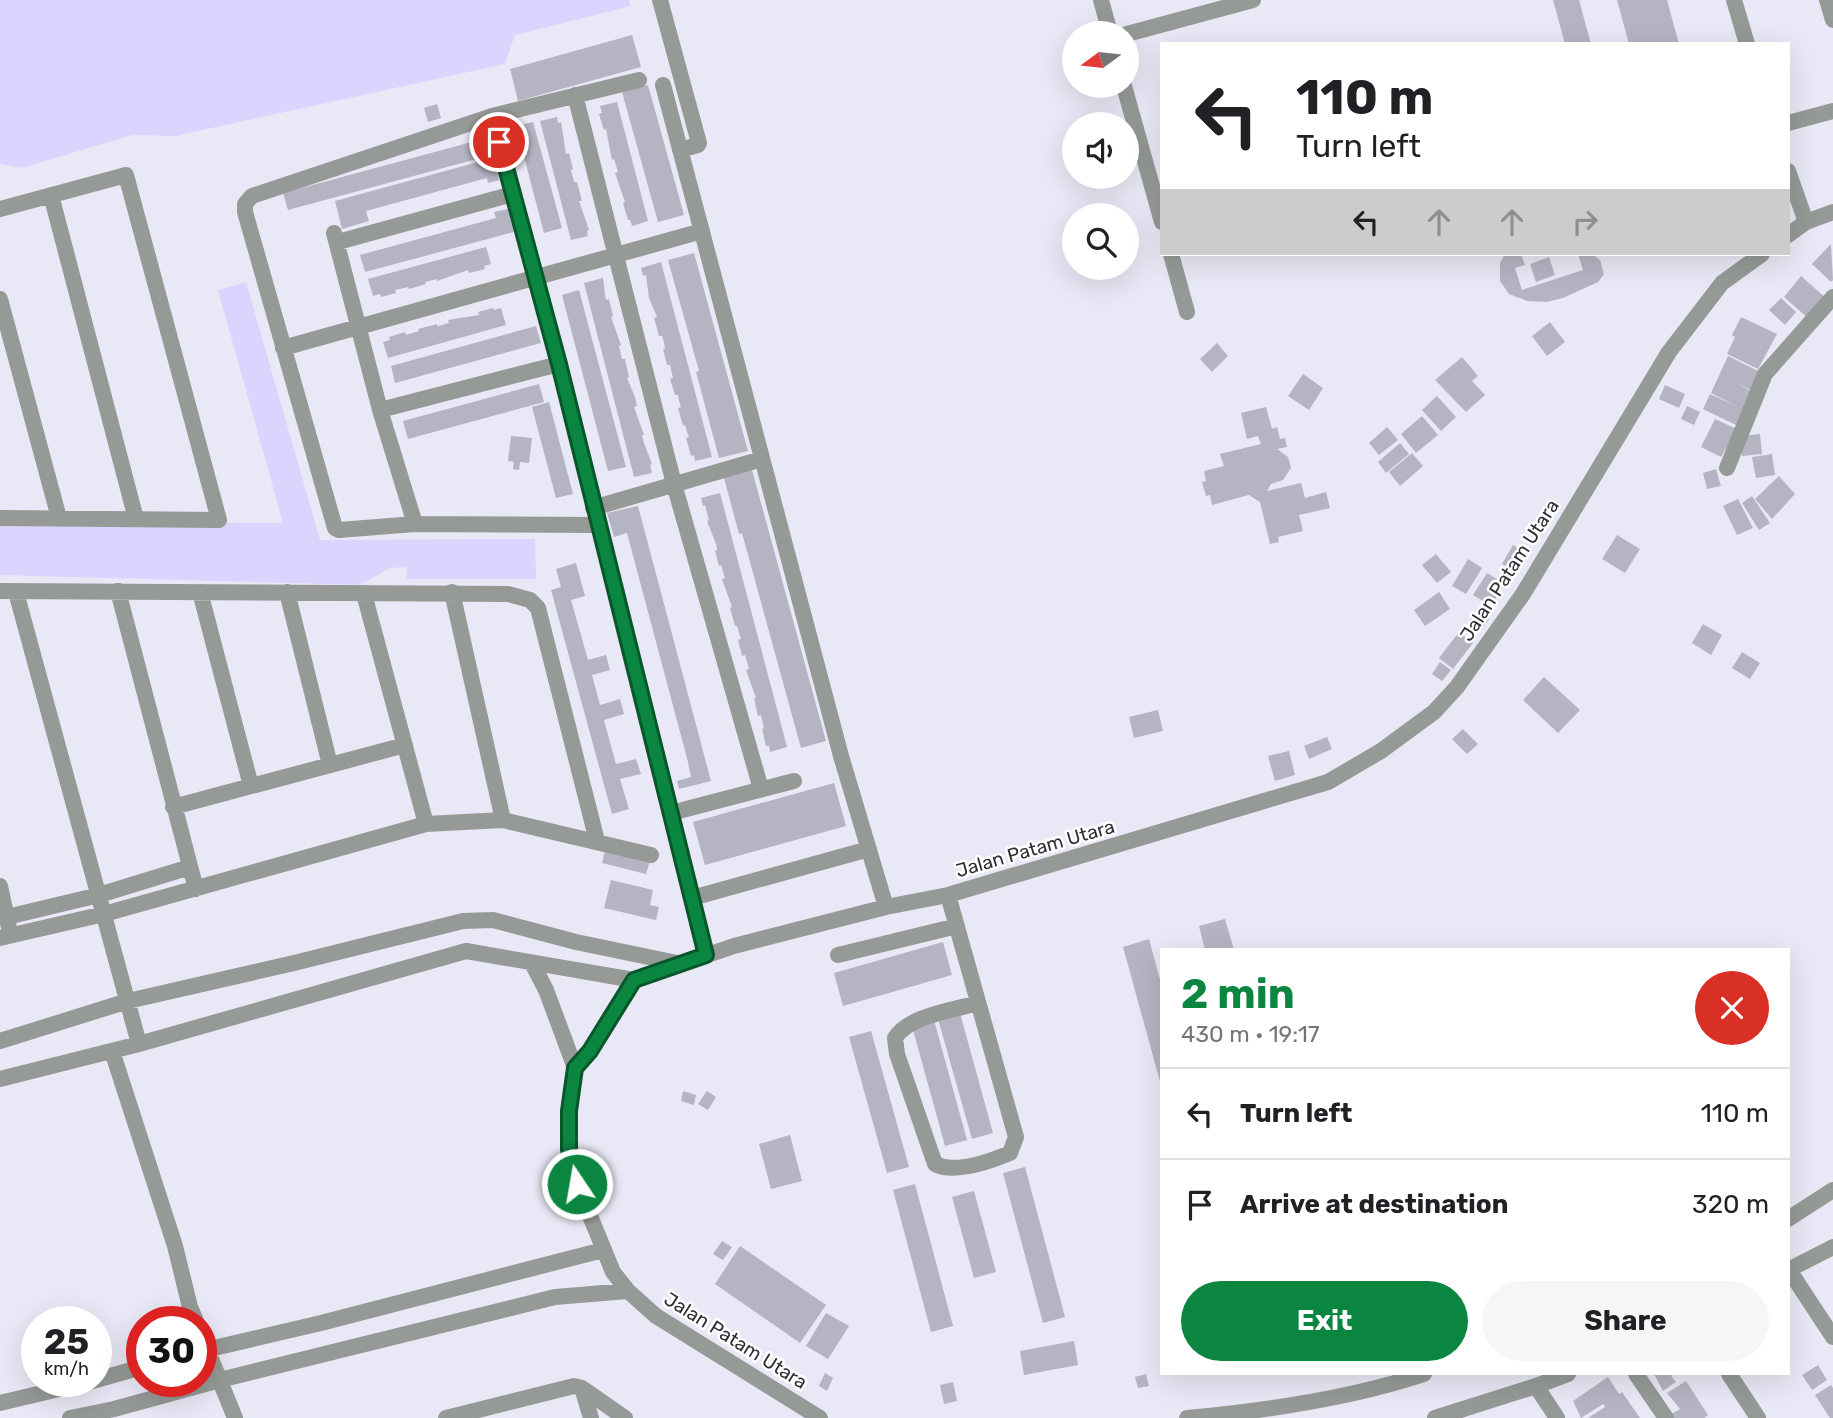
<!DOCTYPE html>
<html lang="en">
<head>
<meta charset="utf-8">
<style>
  body { margin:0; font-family:Rubik,sans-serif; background:#f6f6f6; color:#202124; height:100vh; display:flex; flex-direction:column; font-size:26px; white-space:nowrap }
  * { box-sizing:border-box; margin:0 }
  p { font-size:23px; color:#757577 }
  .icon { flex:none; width:38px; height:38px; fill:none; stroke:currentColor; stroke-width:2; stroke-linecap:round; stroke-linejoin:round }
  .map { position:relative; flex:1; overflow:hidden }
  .side { position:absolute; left:1160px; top:948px; width:630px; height:427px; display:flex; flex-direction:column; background:#fff; border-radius:0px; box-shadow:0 7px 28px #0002 }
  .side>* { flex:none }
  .banner { position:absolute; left:1160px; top:42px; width:630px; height:214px; border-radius:0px; box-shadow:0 7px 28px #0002; background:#fff; color:#202124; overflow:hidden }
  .needle { width:46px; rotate:255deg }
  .controls { position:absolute; left:1062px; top:21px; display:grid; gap:14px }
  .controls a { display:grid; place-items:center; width:77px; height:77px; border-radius:50%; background:#fff; box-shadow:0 7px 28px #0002; font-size:35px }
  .speed { position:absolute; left:21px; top:1306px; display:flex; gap:14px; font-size:35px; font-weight:700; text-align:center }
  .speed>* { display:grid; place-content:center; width:91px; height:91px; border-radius:50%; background:#fff; box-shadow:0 7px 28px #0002; line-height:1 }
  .speed small { font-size:18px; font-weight:400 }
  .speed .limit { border:10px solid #d22; background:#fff; color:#111 }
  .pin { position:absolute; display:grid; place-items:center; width:60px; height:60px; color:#fff; margin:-30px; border:4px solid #fff; border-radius:50%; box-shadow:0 2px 7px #0007 }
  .me { position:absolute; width:77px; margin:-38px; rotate:348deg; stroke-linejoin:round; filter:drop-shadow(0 0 5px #0008) }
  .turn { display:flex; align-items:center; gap:24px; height:147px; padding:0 21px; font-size:32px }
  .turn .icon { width:91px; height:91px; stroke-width:2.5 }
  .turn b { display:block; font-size:49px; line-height:60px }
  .lanes { display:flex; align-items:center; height:66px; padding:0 21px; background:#0003; justify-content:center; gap:35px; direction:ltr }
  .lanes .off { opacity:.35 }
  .round { display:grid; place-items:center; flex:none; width:74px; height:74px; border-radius:37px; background:#f6f6f6 }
  .overview { display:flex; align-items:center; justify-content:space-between; height:119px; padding:0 21px }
  h1 { font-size:42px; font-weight:700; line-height:52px; color:#0b8640 }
  .button { display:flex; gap:14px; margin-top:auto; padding:14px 21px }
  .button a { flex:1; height:80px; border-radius:42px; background:#0b8640; color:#fff; font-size:28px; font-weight:700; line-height:80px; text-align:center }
  .button a+a { background:#f6f6f6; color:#202124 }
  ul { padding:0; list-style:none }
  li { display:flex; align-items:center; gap:21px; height:91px; padding:0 21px; border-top:2px solid #e0e0e0 }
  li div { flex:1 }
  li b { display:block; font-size:26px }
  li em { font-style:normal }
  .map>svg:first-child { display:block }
  .green { fill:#d9d5fe }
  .building { fill:#b5b4c2 }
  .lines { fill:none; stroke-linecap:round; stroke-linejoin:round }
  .street { stroke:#959a96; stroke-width:16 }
  .route-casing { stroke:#07572a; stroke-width:18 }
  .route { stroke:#0b8640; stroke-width:12 }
  .labels { text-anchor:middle; stroke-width:5; stroke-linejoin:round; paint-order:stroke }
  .street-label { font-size:19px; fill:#2f2e34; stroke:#fff }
</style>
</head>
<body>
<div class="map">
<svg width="1833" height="1418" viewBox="0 0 1833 1418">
  <rect width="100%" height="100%" fill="#e9e8f6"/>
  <path class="green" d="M0 0H629L631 6 515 35 505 64 175 136 133 135 21 168 0 164Z
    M246 282 320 540 535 539 536 579H407L406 567 390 568 360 585 0 575V521L283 523 218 290Z"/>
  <path class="building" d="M1553 0H1579L1591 44H1565Z
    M1617 0H1667L1679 44H1629Z
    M632 35 641 67 518 101 510 69Z
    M648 85 684 215 658 222 622 92Z
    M617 102 648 221 632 226 630 220H628L623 203 625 202 615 173 618 172 614 159 612 160 606 129 604 130 599 114 602 113 600 106Z
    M437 104 441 118 428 122 424 108Z
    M557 117 558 123 561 122 566 154 569 153 573 169 571 170 574 182H577L582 201H579L589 230 587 231 588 236 571 240 540 121Z
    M533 122 562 228 544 233 516 126Z
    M479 140 484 157 288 210 283 193Z
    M493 158 499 180 488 183 487 178 366 211 369 221 342 229 335 201Z
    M508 209 514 232 365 272 360 255 496 218 494 212Z
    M1831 244 1833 280 1831 282 1812 264Z
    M486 247 491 264 484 266 485 269 469 273 468 270 437 281V279L425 282 426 284 409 289 408 287 395 290 396 293 381 297 380 294 373 296 368 279Z
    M694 253 748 451 719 458 696 372 699 371 668 260Z
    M1505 254H1521L1525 265 1515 268 1522 290 1583 270 1578 254H1592L1600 260 1604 274 1598 282 1563 298 1547 302 1527 301 1509 294 1500 281V263Z
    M1549 257 1555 275 1536 282 1530 264Z
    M661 262 712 457 695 461 694 455 691 456 686 438 689 437 687 432 685 425 683 426 678 408 681 407 679 401 678 395H675L670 379 673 378 670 365H667L663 349H665L664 342 662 336H659L654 318 657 317 649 298 646 275 643 276 641 268Z
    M1801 276 1827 299 1809 319 1784 297Z
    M603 278 605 294 606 300 609 299 613 316 611 317 621 345 619 346 622 359H625L629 377 627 378 635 397 637 406 634 407 644 435H642L644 443 652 464 650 465 652 473 634 477 584 283Z
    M579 290 626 467 608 471 562 295Z
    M1781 298 1796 312 1785 325 1769 310Z
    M493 308 494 310 501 308 506 325 388 358 383 342 390 340 389 337 405 332 406 335 419 331 418 329 437 324V326L442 325 449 323 448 320 479 315 478 312Z
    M1741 317 1777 334 1758 369 1727 354 1735 337 1732 335Z
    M1550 322 1565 342 1547 356 1532 336Z
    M536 326 541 343 395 383 391 366Z
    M1217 343 1228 356 1212 372 1200 359Z
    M1728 356 1762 373 1753 391 1736 383 1751 391 1736 425 1703 409 1710 394 1736 406 1711 393Z
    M1462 357 1478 376 1472 381 1485 395 1466 412 1435 380Z
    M1303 374 1323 388 1309 410 1288 396Z
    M539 384 544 402 408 439 403 421Z
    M1665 385 1685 394 1679 408 1659 399Z
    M1437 396 1456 417 1441 431 1422 410Z
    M549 402 573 494 556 498 532 407Z
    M1687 406 1700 412 1694 425 1681 419Z
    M1266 407 1272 429 1277 427 1280 439 1285 438 1287 447 1277 449 1288 457 1291 468 1283 480 1271 484 1267 491 1301 483 1305 498 1326 492 1330 508 1299 515 1303 531 1278 537 1279 542 1270 544 1260 502 1249 495 1212 505 1210 495 1206 496 1202 482 1206 481 1204 471 1224 466 1220 454 1261 444 1258 436 1247 439 1241 413Z
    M1422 416 1438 435 1416 453 1401 434Z
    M1715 419 1737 429 1721 457 1701 447Z
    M1387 427 1398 440 1379 455 1369 443Z
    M1760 434 1762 454 1742 456 1740 436Z
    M511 436 532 438 529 463 520 462 519 470 513 469 514 462 508 461Z
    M1400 443 1409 454 1386 473 1378 462Z
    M1412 453 1423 466 1400 486 1389 472Z
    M1772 454 1775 475 1756 478 1752 457Z
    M1716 469 1721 486 1707 489 1703 473Z
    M752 470 826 741 801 748 742 533 739 534 724 478Z
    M1779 476 1795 494 1772 519 1755 499Z
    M720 493 787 747 770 752 769 746H766L762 729 764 728 761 715 758 716 754 698H756L746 670 749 669 745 655 742 656 738 640 741 639 737 626H735L730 608 732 607 722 579 725 578 721 565 719 566 715 551 717 550 716 544 707 521 709 520 705 505 703 506 701 498Z
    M1752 496 1770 523 1759 530 1742 503Z
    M1738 499 1753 528 1737 535 1723 506Z
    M638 506 711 781 679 789 677 781 691 777 688 762 627 533 614 537 607 513Z
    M1617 535 1640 549 1625 573 1602 559Z
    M1513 545 1525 552 1515 571 1502 564Z
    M1436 554 1451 572 1437 583 1422 565Z
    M1468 559 1482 568 1466 594 1452 586Z
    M576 563 585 596 571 600 588 660 606 655 610 670 592 675 600 705 620 699 624 714 604 720 616 764 636 759 641 774 620 779 629 809 612 814 551 590 561 587 556 569Z
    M1487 573 1505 584 1491 606 1473 595Z
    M1439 592 1450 609 1425 626 1414 610Z
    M1478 609 1490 618 1482 629 1470 620Z
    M1703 624 1722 635 1711 655 1692 643Z
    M1459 632 1473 643 1453 669 1439 658Z
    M1742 652 1760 663 1750 679 1732 668Z
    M1440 662 1451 670 1442 681 1432 674Z
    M1544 677 1580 710 1558 733 1523 700Z
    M1158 710 1163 731 1134 738 1129 717Z
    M1463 729 1478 744 1467 754 1452 739Z
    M1327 737 1332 749 1309 759 1304 746Z
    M1289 751 1295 775 1275 781 1268 756Z
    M834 783 846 826 705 865 693 822Z
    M606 846 651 857 646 874 602 863Z
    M611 880 653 890 650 905 659 907 656 920 604 908Z
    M1225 919 1234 950H1205L1199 926Z
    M1149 939 1162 987 1161 1085 1123 947Z
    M943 942 952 975 843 1006 834 973Z
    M960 1013 993 1133 972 1139 938 1019Z
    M934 1020 967 1140 945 1146 912 1026Z
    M871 1031 909 1167 887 1173 849 1037Z
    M683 1091 696 1095 694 1105 681 1101Z
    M707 1091 716 1097 708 1110 698 1104Z
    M790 1135 802 1181 771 1189 759 1144Z
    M1025 1167 1065 1317 1043 1323 1003 1173Z
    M915 1184 953 1326 931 1332 893 1190Z
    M974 1191 996 1272 974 1278 952 1197Z
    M722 1241 732 1247 723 1260 713 1254Z
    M740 1246 826 1305 800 1343 715 1284Z
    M826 1313 849 1326 828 1359 806 1346Z
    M1074 1341 1078 1365 1024 1375 1020 1351Z
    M1818 1365 1827 1380 1812 1390 1802 1375Z
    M825 1373 833 1378 827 1391 819 1386Z
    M1146 1374 1149 1386 1138 1388 1135 1377Z
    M1654 1374H1674L1671 1376 1676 1382 1663 1391Z
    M1608 1377 1619 1394 1622 1392 1640 1418H1588L1605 1407 1603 1404 1581 1418 1573 1401Z
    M1686 1381 1708 1415 1704 1418H1674L1671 1414 1680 1409 1667 1393Z
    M953 1382 957 1401 944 1404 940 1385Z
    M1831 1385 1833 1388V1418H1830L1815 1395Z"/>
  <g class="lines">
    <path class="street" d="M660 0 699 143 698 145 680 150
      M1101 0 1110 33
      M1734 0 1747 44
      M1827 0 1833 20
      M1127 34 1253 0
      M663 85 841 756 886 907
      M1124 86 1162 222
      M575 95 674 484 761 789
      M492 116 559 364 706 955
      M1788 123 1833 111
      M1788 171 1806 222
      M51 195 136 519
      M0 209 126 175 219 520 0 518
      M334 233 380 410 415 524 339 530 335 528 245 212V204L252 196 492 116 639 80
      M1788 235 1806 222 1833 212
      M338 242 513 194
      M1171 254 1187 312
      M0 299 59 518
      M283 348 702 231
      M380 410 559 364
      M1727 468 1765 374 1833 297
      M593 508 762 459
      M415 524 599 525
      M0 591 508 594 530 600 538 608 597 841
      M118 591 196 889
      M16 592 139 1044
      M200 592 251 786
      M287 592 330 765
      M452 592 503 820
      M364 594 426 824
      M173 807 405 745
      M671 813 794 781
      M0 886 9 928
      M948 895 1016 1137 1010 1153C991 1161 955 1174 935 1164L897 1054 895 1038C908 1016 954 1010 978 1003
      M692 898 869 849
      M7 917 99 895 190 867
      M0 938 104 914 426 824 503 820 651 855
      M838 955 957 926
      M532 963 546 990 575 1068
      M0 1041 128 1001 294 963 463 921 493 920 576 942 682 964
      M112 1051 175 1246 190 1307 196 1321
      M0 1079 139 1044 466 951 634 980
      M1788 1219 1833 1190
      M1788 1270 1833 1247
      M1789 1270 1833 1337
      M201 1334 235 1418
      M201 1351 321 1323 603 1250
      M1636 1374 1666 1418
      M1729 1374 1758 1418
      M96 1380 142 1367
      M1536 1386 1557 1418
      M582 1388 591 1418
      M0 1403 93 1381
      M70 1418 114 1409 220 1380 555 1297 628 1291
      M446 1418 574 1386 582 1388 625 1418
      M820 1418 656 1316 628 1291 613 1272 577 1184 569 1148V1111L575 1068 590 1051 634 980 734 946 886 907 948 895 1328 782 1381 751 1434 712 1457 687 1523 594 1669 352 1722 283 1762 254
      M1187 1418C1263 1411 1352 1398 1424 1374
      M1435 1418 1536 1386 1568 1374"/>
  </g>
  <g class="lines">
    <g class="route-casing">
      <path id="route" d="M499 142 559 364 706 955 634 980 590 1051 575 1068 569 1111V1149L577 1184"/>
    </g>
    <use href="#route" class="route"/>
  </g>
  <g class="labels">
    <g class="street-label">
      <text transform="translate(1509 570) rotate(-57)" y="7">Jalan Patam Utara</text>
      <text transform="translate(1035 848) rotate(-16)" y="7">Jalan Patam Utara</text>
      <text transform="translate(736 1340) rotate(32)" y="7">Jalan Patam Utara</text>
    </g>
  </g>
</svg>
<div class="controls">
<a><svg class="needle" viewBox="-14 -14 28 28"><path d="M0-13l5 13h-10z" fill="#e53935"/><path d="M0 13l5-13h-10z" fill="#757577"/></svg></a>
<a><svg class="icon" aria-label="sound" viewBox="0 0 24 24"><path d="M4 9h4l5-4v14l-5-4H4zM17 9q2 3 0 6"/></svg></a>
<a><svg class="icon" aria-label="search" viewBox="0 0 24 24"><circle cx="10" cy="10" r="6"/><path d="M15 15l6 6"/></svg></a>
</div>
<div class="speed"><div>25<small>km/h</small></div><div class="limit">30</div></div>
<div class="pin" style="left:499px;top:142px;background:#d93025"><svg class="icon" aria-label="arrive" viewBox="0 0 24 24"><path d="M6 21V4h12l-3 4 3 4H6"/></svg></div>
<svg class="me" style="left:577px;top:1184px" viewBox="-20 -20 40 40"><circle r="17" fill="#0b8640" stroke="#fff" stroke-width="3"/><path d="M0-11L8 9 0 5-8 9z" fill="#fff"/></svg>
<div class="banner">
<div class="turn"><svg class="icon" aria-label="left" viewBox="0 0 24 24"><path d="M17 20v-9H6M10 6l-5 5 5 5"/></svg><div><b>110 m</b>Turn left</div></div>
<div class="lanes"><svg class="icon" aria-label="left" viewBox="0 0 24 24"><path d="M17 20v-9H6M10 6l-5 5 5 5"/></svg><svg class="icon off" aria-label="ahead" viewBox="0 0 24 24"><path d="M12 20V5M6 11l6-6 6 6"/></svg><svg class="icon off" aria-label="ahead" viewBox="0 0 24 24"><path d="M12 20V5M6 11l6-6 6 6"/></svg><svg class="icon off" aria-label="right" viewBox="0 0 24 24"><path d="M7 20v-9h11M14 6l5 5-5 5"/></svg></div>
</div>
<section class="side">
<div class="overview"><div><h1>2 min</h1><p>430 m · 19:17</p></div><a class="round" style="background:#d93025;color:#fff"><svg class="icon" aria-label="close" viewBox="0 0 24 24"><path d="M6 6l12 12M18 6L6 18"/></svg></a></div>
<ul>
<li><svg class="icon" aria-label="left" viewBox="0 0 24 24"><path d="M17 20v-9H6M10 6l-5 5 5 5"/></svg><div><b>Turn left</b></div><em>110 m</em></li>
<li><svg class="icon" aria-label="arrive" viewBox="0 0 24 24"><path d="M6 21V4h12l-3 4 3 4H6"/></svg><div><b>Arrive at destination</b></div><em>320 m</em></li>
</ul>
<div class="button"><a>Exit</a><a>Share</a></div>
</section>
</div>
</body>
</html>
